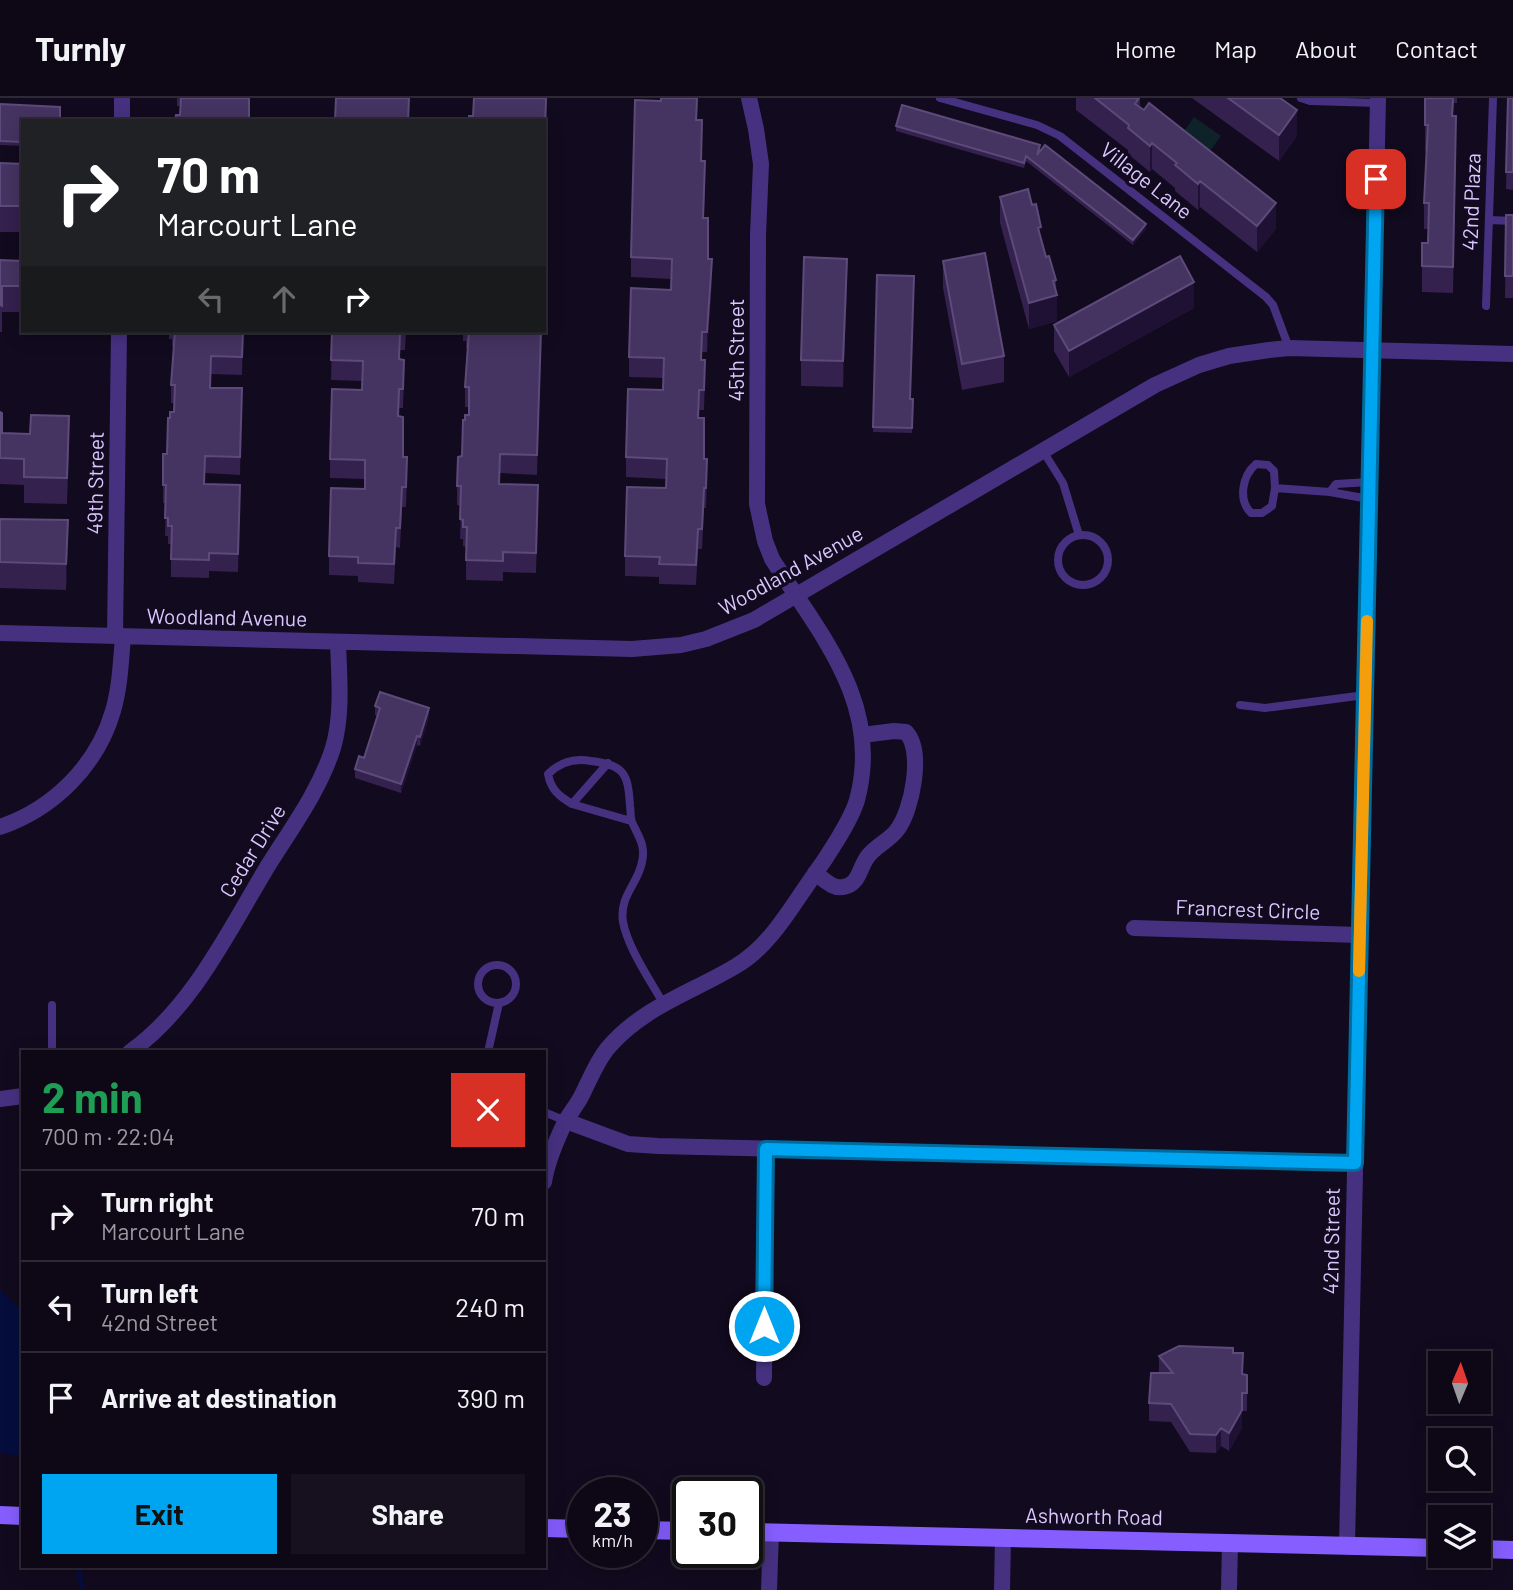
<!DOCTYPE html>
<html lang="en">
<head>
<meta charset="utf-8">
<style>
  body { margin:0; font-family:Barlow,sans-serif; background:#17111f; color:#f1f3f6; height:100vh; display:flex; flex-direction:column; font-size:26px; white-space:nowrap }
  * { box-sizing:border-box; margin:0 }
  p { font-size:23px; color:#9b9aa1 }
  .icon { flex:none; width:38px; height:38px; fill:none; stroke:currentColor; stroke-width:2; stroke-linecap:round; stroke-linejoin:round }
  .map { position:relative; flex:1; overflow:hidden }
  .drawer { position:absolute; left:21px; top:952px; width:525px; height:518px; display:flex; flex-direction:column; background:#0e0816; border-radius:0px; box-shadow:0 4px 18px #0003,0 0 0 2px #2e2935 }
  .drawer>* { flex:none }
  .top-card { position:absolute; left:21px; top:21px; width:525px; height:214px; border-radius:0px; box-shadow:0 4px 18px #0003,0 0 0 2px #2e2935; background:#202124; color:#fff; overflow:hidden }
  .needle { width:46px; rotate:2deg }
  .buttons { position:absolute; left:1428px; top:1253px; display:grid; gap:14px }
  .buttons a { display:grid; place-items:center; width:63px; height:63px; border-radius:0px; background:#0e0816; box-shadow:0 4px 18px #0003,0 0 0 2px #2e2935; font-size:35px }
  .speed { position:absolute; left:567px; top:1379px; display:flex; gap:14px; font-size:35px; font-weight:700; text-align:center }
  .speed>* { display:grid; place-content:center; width:91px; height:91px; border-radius:50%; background:#0e0816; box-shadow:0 4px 18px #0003,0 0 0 2px #2e2935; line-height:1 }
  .speed small { font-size:18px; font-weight:400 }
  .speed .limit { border:4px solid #111; border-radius:10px; background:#fff; color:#111 }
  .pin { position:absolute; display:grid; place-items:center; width:60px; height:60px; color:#fff; margin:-30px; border-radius:14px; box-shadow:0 4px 10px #0006 }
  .me { position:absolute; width:77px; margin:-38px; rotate:0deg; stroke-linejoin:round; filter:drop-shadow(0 0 5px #0008) }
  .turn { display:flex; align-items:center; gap:24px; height:147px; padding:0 21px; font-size:32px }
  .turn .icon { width:91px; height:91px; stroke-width:2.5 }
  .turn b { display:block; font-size:49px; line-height:60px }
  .lanes { display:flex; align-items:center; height:66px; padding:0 21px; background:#0003; justify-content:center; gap:35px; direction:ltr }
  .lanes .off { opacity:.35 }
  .round { display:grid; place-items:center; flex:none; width:74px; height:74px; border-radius:0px; background:#17111f }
  .headline { display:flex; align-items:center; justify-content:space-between; height:119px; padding:0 21px }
  h1 { font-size:42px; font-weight:700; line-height:52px; color:#1e9e55 }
  .action { display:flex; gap:14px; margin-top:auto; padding:14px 21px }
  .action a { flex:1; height:80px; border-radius:0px; background:#00a5f2; color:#111; font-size:28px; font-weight:700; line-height:80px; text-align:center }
  .action a+a { background:#17111f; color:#f1f3f6 }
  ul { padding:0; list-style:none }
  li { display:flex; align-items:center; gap:21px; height:91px; padding:0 21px; border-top:2px solid #2e2935 }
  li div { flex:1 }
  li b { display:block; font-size:26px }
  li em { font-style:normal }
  header { display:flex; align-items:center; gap:42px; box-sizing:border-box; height:98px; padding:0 35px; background:#0e0816; border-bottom:2px solid #2e2935 }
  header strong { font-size:33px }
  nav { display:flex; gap:38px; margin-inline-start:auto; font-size:24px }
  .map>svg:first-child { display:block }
  .green { fill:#0d2329 }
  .water { fill:#050d3d }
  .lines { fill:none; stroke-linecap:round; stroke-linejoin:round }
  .stream { stroke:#050d3d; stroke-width:5 }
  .service { stroke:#463181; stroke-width:8 }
  .minor { stroke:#463181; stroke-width:16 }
  .secondary { stroke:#865eff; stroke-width:18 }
  .wall { fill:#34214e }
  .shaded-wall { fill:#1f1133 }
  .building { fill:#453361; stroke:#5d4a7a; stroke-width:2 }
  .route-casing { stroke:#006b9d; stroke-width:18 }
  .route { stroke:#00a5f2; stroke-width:12 }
  .slow { stroke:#f59e0b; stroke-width:12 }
  .labels { text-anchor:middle; stroke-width:7; stroke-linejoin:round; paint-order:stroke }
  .street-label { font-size:21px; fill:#dac7ff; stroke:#120a1e }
</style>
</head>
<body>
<header>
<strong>Turnly</strong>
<nav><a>Home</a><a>Map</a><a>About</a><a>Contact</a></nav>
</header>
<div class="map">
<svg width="1513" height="1492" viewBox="0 0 1513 1492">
  <rect width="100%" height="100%" fill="#120a1e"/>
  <path class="green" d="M1194 19 1221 38 1209 54 1183 35Z"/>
  <path class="water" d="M0 1192 23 1214V1356L10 1357 0 1354Z"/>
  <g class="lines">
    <path class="stream" d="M79 1470 82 1492"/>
    <path class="service" d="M940 0 1037 27 1060 38 1266 199 1273 207 1289 250
      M1301 0 1310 3 1378 5
      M1490 122 1513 123
      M1486 208 1493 0
      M1043 353 1063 385 1079 437
      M1275 390 1274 373 1268 367 1256 366C1242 378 1238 402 1251 415H1262L1272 408 1275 390 1330 394 1369 401
      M1330 394 1336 386 1370 384
      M1058 462a25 25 0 1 1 50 0a25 25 0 1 1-50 0Z
      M1240 607 1265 610 1365 597
      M608 665 572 706 631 723
      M572 706C559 698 551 692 548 676 560 664 574 660 591 663 625 667 628 676 630 708 631 713 630 719 632 724 638 738 646 747 642 764 638 786 619 798 623 824 628 850 650 882 663 905
      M478 886a19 19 0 1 1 38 0a19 19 0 1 1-38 0Z
      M52 954V907
      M488 954 499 905
      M544 1014 566 1023"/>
    <path class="minor" d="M122 23V0
      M0 535 632 551 681 547 706 541 754 522 1155 287 1199 267 1229 258 1269 252 1289 250 1513 256
      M115 538 119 233
      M0 729C53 711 97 668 113 613 120 589 121 563 123 538
      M815 775C824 781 832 791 843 789 860 787 859 768 869 757 877 747 890 742 897 732 912 713 924 653 906 634L894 633 862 637
      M1134 830 1360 837
      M130 954C192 910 228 834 266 771 290 732 319 694 333 650 343 616 339 578 338 544
      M0 1001 23 998
      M566 1023 628 1046 658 1048 1355 1065
      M544 1084C547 1064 556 1043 565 1024 570 1015 577 1007 582 997 590 981 596 965 607 951 642 909 691 895 736 868 770 848 790 811 812 780 825 762 851 723 857 702 883 606 820 536 772 461L765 443 757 406 758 137 761 66 756 31 749 0
      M764 1280 766 1051
      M1347 1448 1378 0
      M769 1492 771 1435
      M1002 1492 1003 1440
      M1229 1492 1230 1445"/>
    <path class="secondary" d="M0 1417 23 1418
      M544 1430 583 1431
      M642 1432 688 1433
      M747 1434 1440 1450
      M1479 1451 1513 1452"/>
  </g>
  <path class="wall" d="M177 0H250L249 23H175L180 17 181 8H177Z
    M698 0 697 22 701 63 705 83 704 120 708 161 712 181 707 254H702V262L705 282 704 312H699V320L704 361 707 381 706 410H704L702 451H698L696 487 659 486V479L625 478V458L666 390V381L626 379V359L663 292 664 280 629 279V259L671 192V181L631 179V159Z
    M1076 0H1140V9L1276 131 1257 154 1200 109 1198 112 1175 93V90L1152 71 1150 74 1128 56V52L1076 12Z
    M1192 0H1280L1297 38 1279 63Z
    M1425 0H1457V5H1454L1453 18 1456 44 1453 195 1422 194V145H1428V131H1424V105L1427 53H1425Z
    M1508 0H1513V92L1506 91Z
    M0 6 23 23V48L0 47Z
    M896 28 1040 51 1039 54 1146 131 1133 147 1026 63 1024 70 896 33Z
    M0 65 23 66V134H0Z
    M1000 99 1041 140 1046 159 1056 182 1057 223 1029 231 1000 125Z
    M1506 117H1513V200H1505Z
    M0 162 23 163V214H2V234H0Z
    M943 163 1004 258V284L962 292 943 190Z
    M877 177 910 301H913L912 335 873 334Z
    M847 187 843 289 801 288V262Z
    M1194 210 1069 279 1054 253V227Z
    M169 233H243L242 277 211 276V290H242L240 377 205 375 204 386 240 387 238 474 209 473V480L171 479V446H168V438H165L166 405H163V356H167L170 320 174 314V305H171V287L174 248H172V241H169Z
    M332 233H406L405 252H400V261L404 281 403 310H399V318L403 359 407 379 406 409H402L400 450 396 449 394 486 358 484V478L329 477V458L365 391V381L330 380V361L362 292V283L331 282Z
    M463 233H541L537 377 500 375 499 386 538 407 536 475 503 474V483L466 482V449L463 448V441H460L461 408 457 407V388L462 358 465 322 469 317V309H465V289L468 250H466V243H463Z
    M0 314 2 335 69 344 67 406 24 405V387L0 386Z
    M0 421 68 448 66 492 0 490Z
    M375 608 429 619 420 648 417 647 401 695 355 680V671L364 660 377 618 375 617Z
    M1233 1255 1242 1276 1247 1277V1313H1242V1330L1229 1353 1221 1348 1216 1355 1190 1354 1171 1324 1149 1323V1305L1159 1275V1258Z"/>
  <path class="shaded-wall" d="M1297 12V38L1279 63V37Z
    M1152 45V71L1150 74V48Z
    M705 63V83L703 140V120Z
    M1200 83V109L1198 112V86Z
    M1276 105V131L1257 154V128Z
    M1146 126V131L1133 147V142Z
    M712 161V181L707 254V234Z
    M847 161V187L843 289V263Z
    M1194 184V210L1069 279V253Z
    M1057 197V223L1029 231V205Z
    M68 422V448L66 492V466Z
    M429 610V619L420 648V639Z
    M417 638V647L401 695V686Z
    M1242 1295V1330L1229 1353V1335Z
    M1221 1330V1348L1216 1355V1337Z"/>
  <path class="building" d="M181 0H249V23H175L176 17H180Z
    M336 0H409L408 23H335Z
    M474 0H546L544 68V23H469V18H473Z
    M661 0H697L696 22H702L701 63H705L703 120H708V161H712L707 234H702L701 262H705L704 292H699L698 320H704V361H707L706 390H704L702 431H698L696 467 659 466 660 459 625 458 627 389 666 390 667 361 626 359 628 291 663 292 664 260 629 259 631 190 671 192 672 161 631 159 635 2 661 3Z
    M1095 0H1139L1135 6 1144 12 1149 5 1276 105 1257 128 1200 83 1198 86 1175 67 1177 65 1152 45 1150 48 1128 30 1129 27Z
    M1228 0H1280L1297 12 1279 37Z
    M1425 0H1453L1452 18H1456L1453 169 1422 168V145H1428L1429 105H1424L1428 27H1425Z
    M1508 0H1513V74H1506Z
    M0 6 60 9V23H23V44L0 43Z
    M902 7 1040 47 1037 57 1045 47 1146 126 1133 142 1026 58 1024 65 896 28Z
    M0 65 23 66V108H0Z
    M1028 91 1032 107 1036 106 1041 129 1038 130 1046 159 1049 158 1056 182 1053 183 1057 197 1029 205 1000 99Z
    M1506 117H1513V178H1505Z
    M985 155 1004 258 962 266 943 163Z
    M1180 158 1194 184 1069 253 1054 227Z
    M804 159 847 161 843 263 801 262Z
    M0 162 23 163V188H2V208L0 207Z
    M877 177 914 178 910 301H913L912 330 873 329Z
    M175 233H243L242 259 211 258 210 290H242L240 359 205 358 204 386 240 387 238 456 209 455V462L171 461 172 428H168V420H165L166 387H163V356H167L168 320H170V314H174L175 287H171Z
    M332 233H400L399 261 404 262 403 291H399L398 318 403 319V359H407L406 389H402L400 430H396L394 466 358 465V459L329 458 331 390 365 391V362L330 361 332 291 362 292 363 263 331 262Z
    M469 233H541L537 357 500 356 499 386 538 387 536 455 503 454V463L466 462 467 429H463V422L460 421 461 388H457L458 359 462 358 463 322H465V317H469V289H465Z
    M0 314 2 315V335L30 336 31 317 69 318 67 380 24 379V361L0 360Z
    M0 421 68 422 66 466 0 464Z
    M380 594 429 610 420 639 417 638 401 686 355 671 359 658 364 660 380 610 375 608Z
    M1179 1248 1233 1250V1255H1243L1242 1276 1247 1277V1295H1242V1312L1229 1335 1221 1330 1216 1337 1190 1336 1171 1306 1149 1305 1151 1275H1173L1159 1258Z"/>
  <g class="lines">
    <g class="route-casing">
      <path id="route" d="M764 1228 766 1051 1355 1065 1376 81"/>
    </g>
    <use href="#route" class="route"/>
    <path class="slow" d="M1359 873 1367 523"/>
  </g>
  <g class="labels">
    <g class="street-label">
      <text transform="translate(1146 83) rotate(38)" y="7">Village Lane</text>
      <text transform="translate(1472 104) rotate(-88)" y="7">42nd Plaza</text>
      <text transform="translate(737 252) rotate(-90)" y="7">45th Street</text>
      <text transform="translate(96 385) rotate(-89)" y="7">49th Street</text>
      <text transform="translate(791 473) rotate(-29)" y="7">Woodland Avenue</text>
      <text transform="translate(227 520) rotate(1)" y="7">Woodland Avenue</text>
      <text transform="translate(253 753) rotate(-58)" y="7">Cedar Drive</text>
      <text transform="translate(1248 812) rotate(2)" y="7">Francrest Circle</text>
      <text transform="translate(1332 1143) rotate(-89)" y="7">42nd Street</text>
      <text transform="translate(1094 1419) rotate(1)" y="7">Ashworth Road</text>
    </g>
  </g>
</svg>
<div class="buttons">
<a><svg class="needle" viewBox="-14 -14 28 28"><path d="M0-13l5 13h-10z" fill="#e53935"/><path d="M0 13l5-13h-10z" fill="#9b9aa1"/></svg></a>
<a><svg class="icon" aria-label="search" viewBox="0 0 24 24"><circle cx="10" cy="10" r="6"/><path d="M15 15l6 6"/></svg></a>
<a><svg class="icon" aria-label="layers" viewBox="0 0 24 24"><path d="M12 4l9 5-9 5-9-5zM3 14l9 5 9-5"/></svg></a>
</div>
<div class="speed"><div>23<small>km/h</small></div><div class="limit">30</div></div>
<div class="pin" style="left:1376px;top:81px;background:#d93025"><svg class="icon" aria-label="arrive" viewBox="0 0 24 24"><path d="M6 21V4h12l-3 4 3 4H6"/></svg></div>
<svg class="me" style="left:764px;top:1228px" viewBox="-20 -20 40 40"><circle r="17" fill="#00a5f2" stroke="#fff" stroke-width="3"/><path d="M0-11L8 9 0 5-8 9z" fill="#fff"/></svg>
<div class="top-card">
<div class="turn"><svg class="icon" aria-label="right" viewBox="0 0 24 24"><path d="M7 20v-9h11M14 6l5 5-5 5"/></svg><div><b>70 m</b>Marcourt Lane</div></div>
<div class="lanes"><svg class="icon off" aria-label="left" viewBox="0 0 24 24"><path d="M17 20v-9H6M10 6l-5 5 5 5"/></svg><svg class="icon off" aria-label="ahead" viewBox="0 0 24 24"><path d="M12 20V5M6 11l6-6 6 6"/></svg><svg class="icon" aria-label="right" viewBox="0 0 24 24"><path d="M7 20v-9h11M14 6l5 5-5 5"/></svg></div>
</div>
<section class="drawer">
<div class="headline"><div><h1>2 min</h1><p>700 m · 22:04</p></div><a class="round" style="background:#d93025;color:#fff"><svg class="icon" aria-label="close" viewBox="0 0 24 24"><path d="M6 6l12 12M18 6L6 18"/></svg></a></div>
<ul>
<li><svg class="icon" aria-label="right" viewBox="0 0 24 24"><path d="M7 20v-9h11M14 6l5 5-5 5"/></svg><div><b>Turn right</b><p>Marcourt Lane</p></div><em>70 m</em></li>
<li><svg class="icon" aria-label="left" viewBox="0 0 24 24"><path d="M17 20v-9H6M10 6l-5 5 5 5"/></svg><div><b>Turn left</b><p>42nd Street</p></div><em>240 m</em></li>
<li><svg class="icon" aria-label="arrive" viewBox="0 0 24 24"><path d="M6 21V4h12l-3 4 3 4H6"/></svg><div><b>Arrive at destination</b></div><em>390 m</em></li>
</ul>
<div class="action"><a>Exit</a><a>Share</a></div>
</section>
</div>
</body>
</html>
